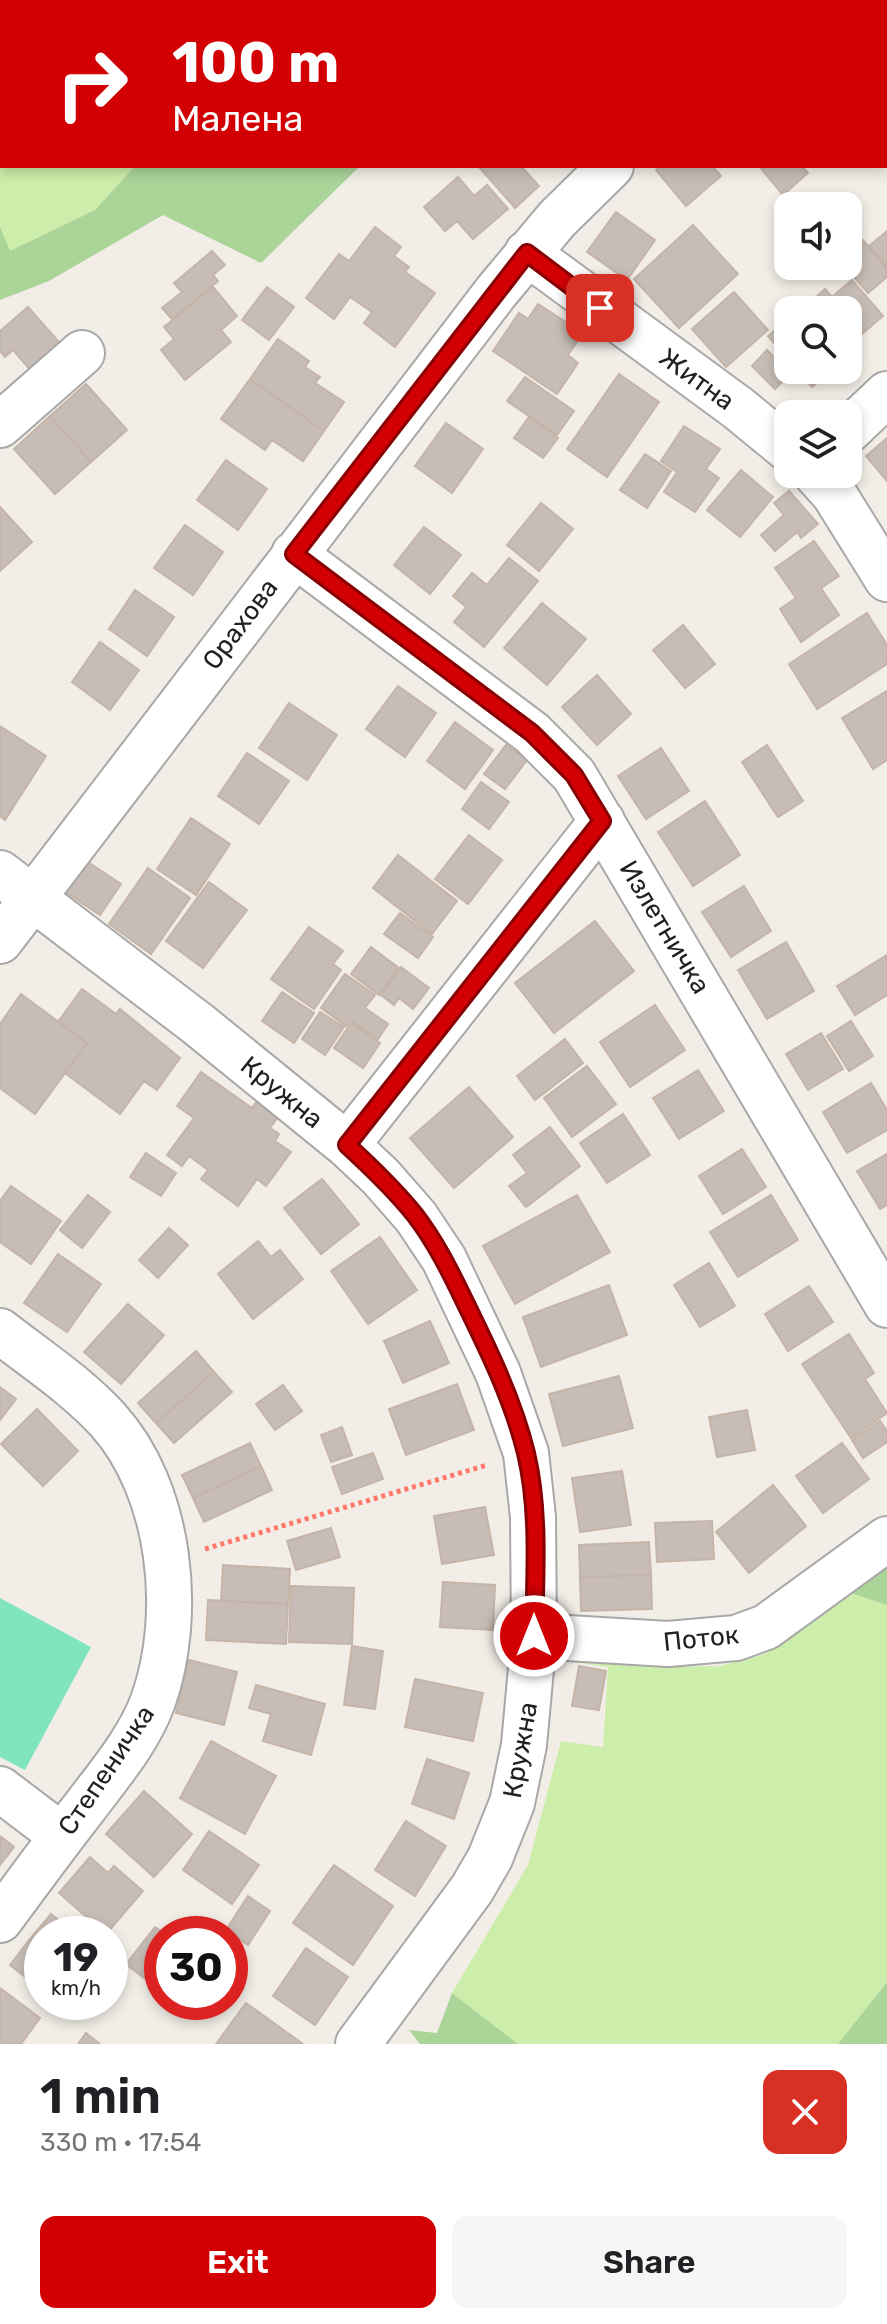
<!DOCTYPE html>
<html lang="en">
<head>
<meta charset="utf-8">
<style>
  body { margin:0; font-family:Rubik,sans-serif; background:#f6f6f6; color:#202124; height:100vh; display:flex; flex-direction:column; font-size:30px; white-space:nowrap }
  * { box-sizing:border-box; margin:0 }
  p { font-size:26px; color:#757577 }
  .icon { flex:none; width:44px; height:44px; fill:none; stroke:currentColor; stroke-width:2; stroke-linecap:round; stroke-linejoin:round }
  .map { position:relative; height:2044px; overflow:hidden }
  .side { display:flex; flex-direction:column; background:#fff; flex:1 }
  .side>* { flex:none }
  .top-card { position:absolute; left:0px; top:0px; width:888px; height:168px; box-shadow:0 4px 12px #0003; background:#d20003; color:#fff; overflow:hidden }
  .buttons { position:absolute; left:774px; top:192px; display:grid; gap:16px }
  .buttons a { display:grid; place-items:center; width:88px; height:88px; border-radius:16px; background:#fff; box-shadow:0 4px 12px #0003; font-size:40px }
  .speed { position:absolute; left:24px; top:1916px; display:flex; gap:16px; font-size:40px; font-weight:700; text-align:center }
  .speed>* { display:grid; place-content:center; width:104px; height:104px; border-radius:50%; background:#fff; box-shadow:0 4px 12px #0003; line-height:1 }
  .speed small { font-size:20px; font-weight:400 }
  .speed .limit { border:12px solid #d22; background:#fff; color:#111 }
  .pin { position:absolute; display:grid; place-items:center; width:68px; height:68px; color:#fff; margin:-34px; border-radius:16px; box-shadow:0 4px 12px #0006 }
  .me { position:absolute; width:88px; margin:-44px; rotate:0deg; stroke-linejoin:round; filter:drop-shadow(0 0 6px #0008) }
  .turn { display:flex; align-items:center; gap:28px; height:168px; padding:0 40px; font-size:36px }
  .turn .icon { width:104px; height:104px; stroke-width:2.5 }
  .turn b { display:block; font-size:56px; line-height:68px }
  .round { display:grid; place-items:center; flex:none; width:84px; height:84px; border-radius:16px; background:#f6f6f6 }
  .headline { display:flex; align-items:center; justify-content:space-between; height:136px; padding:0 40px }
  h1 { font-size:48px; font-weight:600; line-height:60px }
  .primary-button { display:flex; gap:16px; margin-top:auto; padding:16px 40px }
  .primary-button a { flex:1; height:92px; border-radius:16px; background:#d20003; color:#fff; font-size:32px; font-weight:600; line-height:92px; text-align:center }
  .primary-button a+a { background:#f6f6f6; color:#202124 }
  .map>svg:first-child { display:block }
  .grass { fill:#cdeeaa }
  .forest { fill:#abd499 }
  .pitch { fill:#80e5bd }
  .building { fill:#c7bdb6; stroke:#c5b4a8; stroke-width:2 }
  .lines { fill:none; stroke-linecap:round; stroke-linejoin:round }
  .minor-casing { stroke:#a8a8a8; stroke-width:48 }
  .path { stroke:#ff786b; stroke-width:5; stroke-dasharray:4 4; stroke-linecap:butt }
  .minor { stroke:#fff; stroke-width:44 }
  .route-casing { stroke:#880002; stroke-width:20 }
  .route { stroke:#d20003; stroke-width:14 }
  .labels { text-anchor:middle; stroke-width:7; stroke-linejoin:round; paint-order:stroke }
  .street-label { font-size:26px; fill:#212121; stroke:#fff }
</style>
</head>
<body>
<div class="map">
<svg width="887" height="2044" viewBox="0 0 887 2044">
  <rect width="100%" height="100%" fill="#f2eee7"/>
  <path class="grass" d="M0 0H288L2 2V166H135L95 210 9 252 0 227Z
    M851 1593 887 1605V1982L838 2044H518L452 1993 528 1865 561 1741 603 1747 608 1667 573 1662 574 1647 669 1667 720 1666 765 1654Z"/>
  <path class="forest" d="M288 0H529L286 2Z
    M135 166H360L261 263 163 215 49 281 0 300V227L10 251 95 210Z
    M887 1568V1605L851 1593Z
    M887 1982V2044H838Z
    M452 1993 518 2044H420L409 2030 437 2033Z"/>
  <path class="pitch" d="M0 1598 91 1647 25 1770 0 1757Z"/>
  <path class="building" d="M835 0H884L887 3V17L886 2H832Z
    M478 166H521L539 186 515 208Z
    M660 166H712L721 176 686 206 656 170Z
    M759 166H802L808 173 783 195Z
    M458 177 474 196 487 185 508 209 473 239 457 221 445 231 424 207Z
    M616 212 655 240 627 280 587 252Z
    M693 225 738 274 679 328 634 279Z
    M375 227 401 247 394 256 409 267 405 272 435 293 395 347 364 323 372 312 350 297 334 319 306 298 339 254 349 261Z
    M887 231V267L869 246Z
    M863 240 887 269V277L868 293 844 266H848V253Z
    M212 251 225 265 213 275 218 281 172 319 162 308 182 292 174 283Z
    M852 280 883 316 848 346V310H802L825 289 832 297Z
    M213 287 237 316 221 330 231 342 185 380 161 350 174 339 164 327Z
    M267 287 294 307 269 340 242 320Z
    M734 292 768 330 726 367 692 329Z
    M538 304 583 333 568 355 578 363 557 394 493 351 519 313 528 319Z
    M28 307 64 348 34 374 13 350 5 357 0 351V331Z
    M787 320 788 321V359L768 336Z
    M278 339 309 361 305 367 320 377 315 383 344 402 324 431 250 379Z
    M767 350 790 374 775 389 752 366Z
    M797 370H830L831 371 812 387Z
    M619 374 659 402 607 477 567 449Z
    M525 377 574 411 557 435 507 401Z
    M250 379 324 431 303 461 272 440 265 450 221 419Z
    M86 384 127 430 91 462 50 416Z
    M50 416 91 462 55 494 14 449Z
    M529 417 558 438 543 458 514 438Z
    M446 423 483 449 452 493 415 466Z
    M684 426 720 449 706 469 719 478 695 512 664 492 677 472 661 461Z
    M887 438V481L866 456Z
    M645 454 671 471 647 508 620 490Z
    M226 460 267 489 238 530 197 500Z
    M741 470 773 497 740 537 707 510Z
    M789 491 818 524 801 538 797 532 775 551 761 535 784 515 774 503Z
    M541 503 573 529 539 571 507 545Z
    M0 507 32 542 0 571Z
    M185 525 223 552 193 595 154 568Z
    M424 527 461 555 430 594 394 565Z
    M814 541 839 576 821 588 839 615 801 642 780 609 796 598 775 568Z
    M509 558 538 581 484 647 454 622 466 607 453 596 472 573 487 585Z
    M135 590 174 617 147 656 109 629Z
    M542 603 586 639 547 685 504 648Z
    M867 613 887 645V664L817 709 789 664Z
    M683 625 715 664 685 688 653 650Z
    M100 642 139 670 110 710 72 682Z
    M597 675 631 714 597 745 562 707Z
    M398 686 436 713 405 757 366 729Z
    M887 691V760L873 769 842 718Z
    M289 703 337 735 307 780 259 748Z
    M455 722 493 750 465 789 427 761Z
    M0 726 46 756 5 820 0 816Z
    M506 745 527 760 505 789 484 774Z
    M767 745 803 801 778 817 742 762Z
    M661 748 689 791 646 819 618 776Z
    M247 753 289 781 259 824 218 796Z
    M481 782 509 802 489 829 462 809Z
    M705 801 740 855 693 886 658 832Z
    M191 818 230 844 196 895 157 869Z
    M469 835 502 860 468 904 435 879Z
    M398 855 457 901 432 934 373 888Z
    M82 858 121 884 100 915 61 889Z
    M148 868 190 898 151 954 109 924Z
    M209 882 247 910 203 968 166 941Z
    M744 886 771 931 731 957 702 912Z
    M400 913 433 937 418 958 384 934Z
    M595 921 634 971 554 1033 515 983Z
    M309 927 343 951 333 964 341 970 314 1009 271 979Z
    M786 942 814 991 767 1019 738 970Z
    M371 947 399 968 379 995 351 974Z
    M887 955V995L855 1015 837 986Z
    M401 967 429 988 413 1009 399 998 394 1005 381 995Z
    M345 974 375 995 365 1008 388 1024 378 1039 350 1020 346 1026 321 1008Z
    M82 989 116 1014 120 1009 180 1058 157 1090 144 1081 120 1114 65 1073 87 1043 58 1022Z
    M282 992 314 1013 294 1043 262 1021Z
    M21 994 87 1043 35 1114 0 1088V1024Z
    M655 1005 685 1050 630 1087 600 1042Z
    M320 1012 344 1027 325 1055 302 1039Z
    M851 1021 873 1056 849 1071 827 1036Z
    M351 1023 380 1043 363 1068 334 1048Z
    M821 1033 843 1069 808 1090 786 1054Z
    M565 1039 583 1063 535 1100 517 1076Z
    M587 1066 616 1104 572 1137 544 1098Z
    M698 1070 724 1111 679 1139 653 1098Z
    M201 1072 252 1108 263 1092 285 1107 270 1128 279 1134 275 1141 291 1152 266 1186 257 1179 238 1206 201 1179 208 1170 189 1156 182 1166 167 1155 194 1118 177 1106Z
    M871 1083 887 1110V1130L847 1153 823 1112Z
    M469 1087 513 1137 454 1188 410 1138Z
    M623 1114 650 1155 607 1183 580 1143Z
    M550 1127 580 1166 526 1207 509 1186 527 1173 513 1155Z
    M742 1149 766 1187 723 1214 699 1176Z
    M146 1153 176 1173 161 1196 130 1177Z
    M887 1154V1205L880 1209 857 1171Z
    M322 1179 359 1224 321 1254 284 1208Z
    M11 1186 61 1221 31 1264 0 1242V1201Z
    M88 1195 110 1212 82 1248 60 1230Z
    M577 1195 610 1252 515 1304 483 1246Z
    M771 1195 798 1240 738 1277 710 1232Z
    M169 1228 188 1245 158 1278 139 1260Z
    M380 1237 417 1290 368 1324 331 1271Z
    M258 1241 271 1257 280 1250 303 1279 253 1319 218 1274Z
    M58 1254 101 1284 67 1332 24 1303Z
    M709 1263 735 1306 700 1327 674 1285Z
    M609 1285 627 1335 541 1367 523 1317Z
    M809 1286 833 1322 788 1351 765 1314Z
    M128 1304 164 1335 121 1384 84 1352Z
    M430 1321 449 1363 403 1383 384 1341Z
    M849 1334 874 1373 865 1379 887 1413 851 1438 802 1364Z
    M196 1351 214 1372 156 1423 138 1403Z
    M214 1372 232 1392 174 1443 156 1423Z
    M619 1376 633 1428 563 1446 549 1394Z
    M457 1384 474 1430 406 1455 389 1409Z
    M283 1385 302 1411 275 1430 256 1404Z
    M0 1387 16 1399 0 1420Z
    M37 1409 78 1451 43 1486 1 1444Z
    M747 1410 755 1450 717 1457 709 1417Z
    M880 1421 887 1431V1442L863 1458 852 1440Z
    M342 1427 352 1455 331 1462 321 1435Z
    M250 1443 261 1466 193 1498 182 1475Z
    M842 1443 869 1479 823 1513 796 1476Z
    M373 1453 383 1479 342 1494 332 1467Z
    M261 1466 272 1490 204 1522 193 1498Z
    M622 1471 631 1525 580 1532 572 1478Z
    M773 1485 806 1526 749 1573 716 1532Z
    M485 1507 494 1555 442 1564 434 1516Z
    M712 1521 714 1559 657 1562 655 1523Z
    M331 1528 340 1557 296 1570 287 1541Z
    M649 1542 651 1575 580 1577 579 1545Z
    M223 1565 290 1569 288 1604 221 1601Z
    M651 1575 652 1609 581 1611 580 1577Z
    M443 1582 495 1585 493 1630 440 1627Z
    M291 1586 354 1588 352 1644 289 1642Z
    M208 1600 288 1604 286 1644 206 1640Z
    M352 1646 383 1651 375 1709 344 1705Z
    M189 1660 237 1672 224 1725 176 1713Z
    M579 1666 606 1671 599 1710 572 1706Z
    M415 1679 483 1693 473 1741 405 1727Z
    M256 1685 325 1704 311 1755 263 1741 271 1714 249 1708Z
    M211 1741 276 1776 245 1834 180 1798Z
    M427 1759 469 1773 454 1819 412 1804Z
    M144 1791 192 1834 154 1877 106 1834Z
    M406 1821 446 1846 415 1896 375 1870Z
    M209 1831 259 1865 232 1904 183 1870Z
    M0 1836 14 1847 0 1865Z
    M90 1857 108 1873 114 1866 143 1891 106 1934 59 1893Z
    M334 1865 393 1906 353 1965 293 1923Z
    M248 1896 270 1911 248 1945 226 1930Z
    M51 1914 76 1934H42V1949L30 1939Z
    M155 1927 165 1934H162L161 1991 126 1964Z
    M30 1939 42 1949V1990L10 1965Z
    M306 1948 348 1977 315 2025 273 1996Z
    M0 1988 40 2018 21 2044H0Z
    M246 2003 303 2044H216Z
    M86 2033 100 2044H78Z"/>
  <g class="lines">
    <g class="minor-casing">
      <path id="minor" d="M782 2 784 0
        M527 253 738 408 788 449
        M0 425 82 353
        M848 431 887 394
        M816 474 834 494 887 579
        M294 554 532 733 574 775 887 1305
        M0 873 198 1024 347 1145 381 1177 416 1217 444 1259 498 1373 526 1453 533 1517 534 1636 524 1745 512 1803 490 1858 472 1889 358 2044
        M0 941 496 292 557 219 611 166
        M347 1145 602 821
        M0 1331C36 1359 77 1386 108 1420 171 1490 184 1614 153 1701 139 1740 108 1776 84 1808 55 1845 28 1882 0 1920
        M534 1636 668 1644 736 1638 766 1627 887 1539
        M0 1789 62 1836"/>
    </g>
    <path class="path" d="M205 1549 487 1465"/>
    <use href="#minor" class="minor"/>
  </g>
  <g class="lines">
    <g class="route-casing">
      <path id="route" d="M534 1636C535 1576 540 1512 526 1453 513 1400 488 1349 464 1300 450 1271 435 1241 415 1215 395 1190 371 1167 347 1145L602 821 574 775 532 733 294 554 527 253 600 308"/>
    </g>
    <use href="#route" class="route"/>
  </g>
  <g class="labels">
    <g class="street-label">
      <text transform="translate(697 379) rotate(36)" y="9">Житна</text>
      <text transform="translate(240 624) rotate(-53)" y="9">Орахова</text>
      <text transform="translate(665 927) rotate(59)" y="9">Излетничка</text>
      <text transform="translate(282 1092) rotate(39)" y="9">Кружна</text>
      <text transform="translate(701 1638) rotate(-6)" y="9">Поток</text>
      <text transform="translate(520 1750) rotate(-80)" y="9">Кружна</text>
      <text transform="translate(106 1770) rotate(-56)" y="9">Степеничка</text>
    </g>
  </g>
</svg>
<div class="buttons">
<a><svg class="icon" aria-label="sound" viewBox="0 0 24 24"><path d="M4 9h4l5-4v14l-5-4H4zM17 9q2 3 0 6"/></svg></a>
<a><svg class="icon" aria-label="search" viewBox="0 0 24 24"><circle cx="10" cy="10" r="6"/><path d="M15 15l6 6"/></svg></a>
<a><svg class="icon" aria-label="layers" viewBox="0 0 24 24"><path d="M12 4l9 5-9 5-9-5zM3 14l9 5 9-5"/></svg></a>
</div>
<div class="speed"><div>19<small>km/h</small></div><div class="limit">30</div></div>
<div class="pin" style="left:600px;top:308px;background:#d93025"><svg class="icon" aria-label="arrive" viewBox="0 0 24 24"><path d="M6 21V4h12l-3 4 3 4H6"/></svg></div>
<svg class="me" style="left:534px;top:1636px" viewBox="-20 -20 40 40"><circle r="17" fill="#d20003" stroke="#fff" stroke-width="3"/><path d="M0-11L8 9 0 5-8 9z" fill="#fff"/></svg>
<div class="top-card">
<div class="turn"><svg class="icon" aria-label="right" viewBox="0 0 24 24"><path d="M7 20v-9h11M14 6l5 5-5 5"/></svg><div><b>100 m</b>Малена</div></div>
</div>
</div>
<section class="side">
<div class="headline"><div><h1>1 min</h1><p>330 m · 17:54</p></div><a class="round" style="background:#d93025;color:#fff"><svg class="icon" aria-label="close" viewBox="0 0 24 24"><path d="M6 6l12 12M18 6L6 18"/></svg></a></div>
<div class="primary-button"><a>Exit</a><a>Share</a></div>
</section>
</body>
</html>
